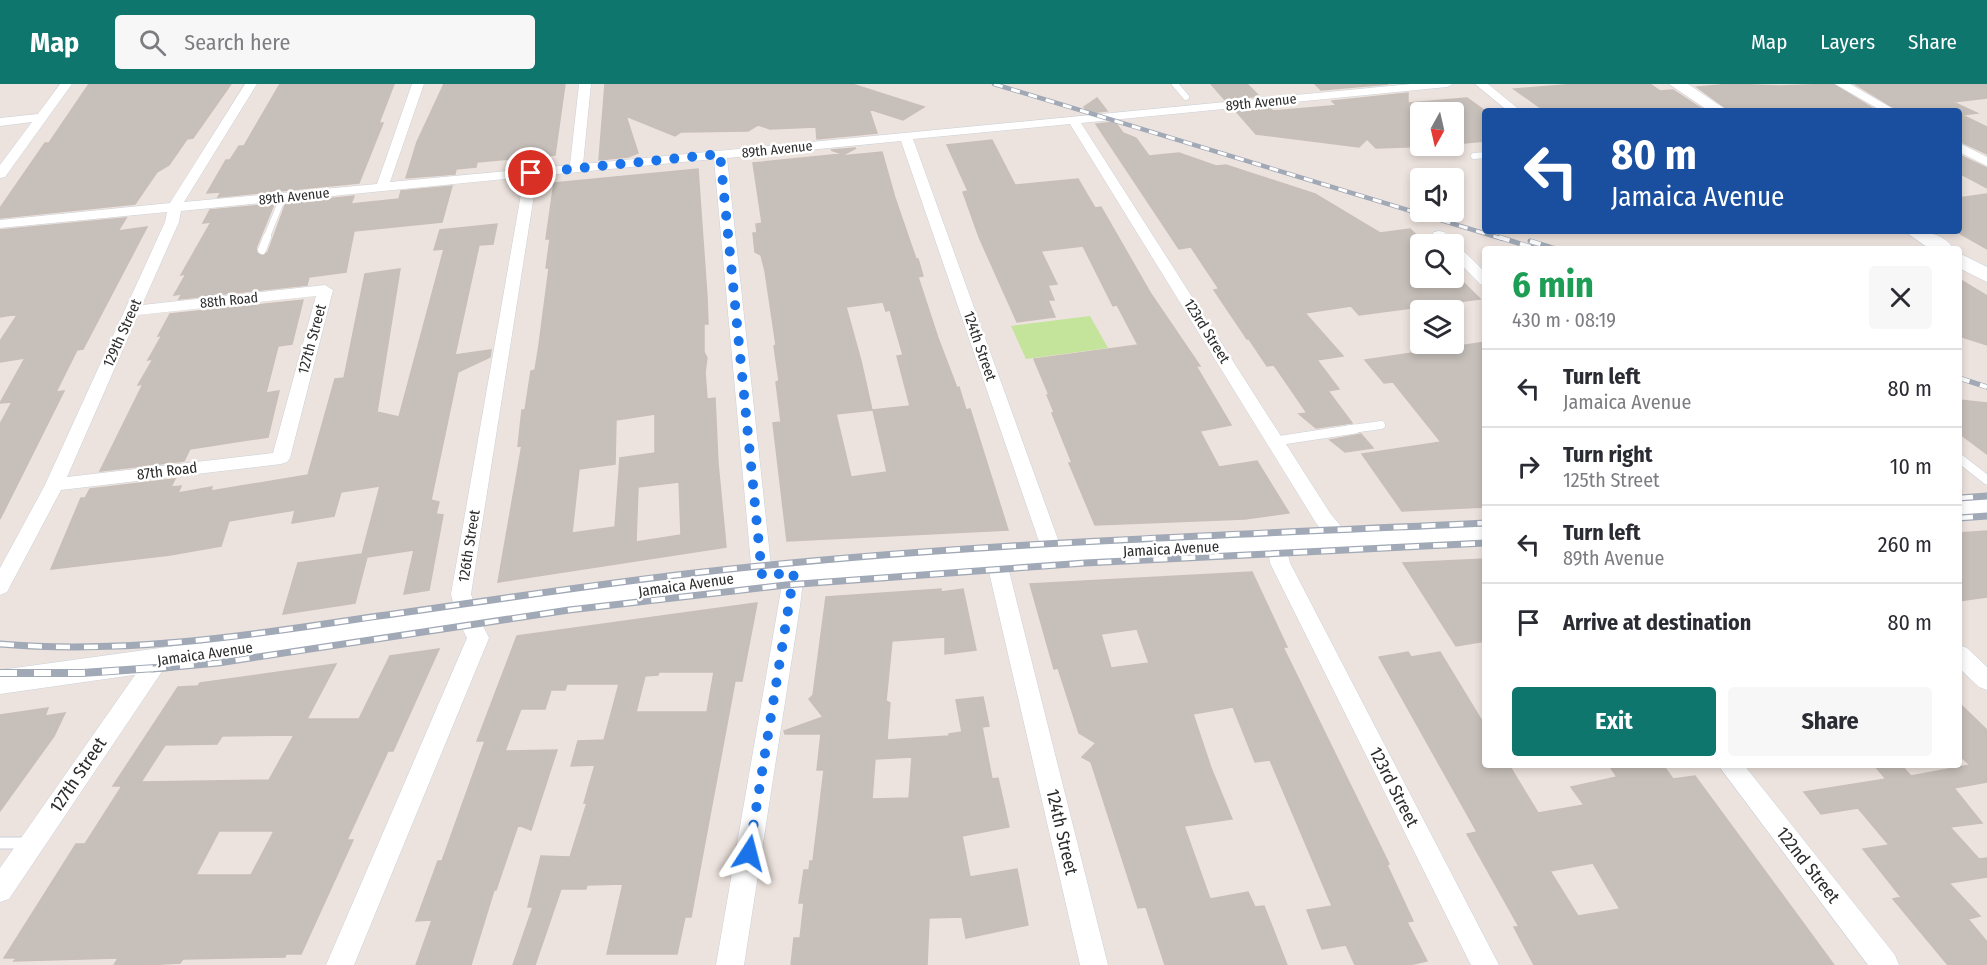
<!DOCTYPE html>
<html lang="en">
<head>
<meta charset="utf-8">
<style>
  body { margin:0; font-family:"Fira Sans Condensed",sans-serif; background:#f7f7f7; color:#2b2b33; height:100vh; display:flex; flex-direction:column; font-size:22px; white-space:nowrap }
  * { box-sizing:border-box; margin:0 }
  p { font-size:20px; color:#7c7c81 }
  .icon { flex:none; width:33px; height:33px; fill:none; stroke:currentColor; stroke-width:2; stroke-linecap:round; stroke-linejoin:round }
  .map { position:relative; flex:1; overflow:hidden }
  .details { position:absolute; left:1482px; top:162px; width:480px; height:522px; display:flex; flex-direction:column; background:#fff; border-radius:6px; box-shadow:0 3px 9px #0003 }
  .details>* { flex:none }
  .guide { position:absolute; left:1482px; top:24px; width:480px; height:126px; border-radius:6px; box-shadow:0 3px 9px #0003; background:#1a4fa0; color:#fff; overflow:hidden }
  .needle { width:39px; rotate:188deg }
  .fabs { position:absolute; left:1410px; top:18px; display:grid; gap:12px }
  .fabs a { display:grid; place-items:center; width:54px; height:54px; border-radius:6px; background:#fff; box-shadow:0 3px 9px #0003; font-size:30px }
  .pin { position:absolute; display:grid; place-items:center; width:51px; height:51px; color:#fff; margin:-26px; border:3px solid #fff; border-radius:50%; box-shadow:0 2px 6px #0007 }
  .me { position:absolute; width:66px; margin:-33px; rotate:9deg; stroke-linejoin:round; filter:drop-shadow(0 0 4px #0008) }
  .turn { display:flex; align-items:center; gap:21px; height:126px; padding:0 30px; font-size:27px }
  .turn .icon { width:78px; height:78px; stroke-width:2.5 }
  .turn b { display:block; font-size:42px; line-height:51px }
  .round { display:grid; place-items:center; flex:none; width:63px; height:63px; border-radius:6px; background:#f7f7f7 }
  .summary { display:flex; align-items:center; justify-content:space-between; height:102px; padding:0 30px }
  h1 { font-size:36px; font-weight:700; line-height:45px; color:#1e9e55 }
  .cta { display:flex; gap:12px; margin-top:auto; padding:12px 30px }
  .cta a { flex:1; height:69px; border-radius:6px; background:#0f766e; color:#fff; font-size:24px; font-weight:700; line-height:69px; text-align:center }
  .cta a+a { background:#f7f7f7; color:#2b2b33 }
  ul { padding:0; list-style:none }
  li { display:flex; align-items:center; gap:18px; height:78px; padding:0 30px; border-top:2px solid #e1e1e2 }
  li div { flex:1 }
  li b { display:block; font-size:22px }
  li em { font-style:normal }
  header { display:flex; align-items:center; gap:36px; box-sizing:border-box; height:84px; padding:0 30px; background:#0f766e; color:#fff }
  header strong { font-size:28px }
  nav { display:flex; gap:33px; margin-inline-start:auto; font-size:21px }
  .search { width:420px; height:54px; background:#f7f7f7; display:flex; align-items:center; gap:15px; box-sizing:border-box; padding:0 21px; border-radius:6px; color:#7c7c81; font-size:22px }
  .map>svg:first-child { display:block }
  .green { fill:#c4e39b }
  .building { fill:#c6bfba; stroke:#c9bfb8; stroke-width:1.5; fill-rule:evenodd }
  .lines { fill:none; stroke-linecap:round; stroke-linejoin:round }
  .lane-far3-casing { stroke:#c9d0d9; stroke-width:7 }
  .lane-far2-casing { stroke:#c9d0d9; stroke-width:9 }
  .lane-far1-casing { stroke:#c9d0d9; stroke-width:10 }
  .lane-casing { stroke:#c9d0d9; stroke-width:13 }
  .street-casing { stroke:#c9d0d9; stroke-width:1 }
  .secondary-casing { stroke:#c9d0d9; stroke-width:1 }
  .lane-far3 { stroke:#fff; stroke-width:6 }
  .lane-far2 { stroke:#fff; stroke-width:8 }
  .lane-far1 { stroke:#fff; stroke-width:9 }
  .lane { stroke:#fff; stroke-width:11 }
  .street { fill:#fff; fill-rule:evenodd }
  .secondary { fill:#fff; fill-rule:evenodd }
  .rail-far3-casing { stroke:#a1a9b6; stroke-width:4.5 }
  .rail-far2-casing { stroke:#a1a9b6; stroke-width:5 }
  .rail-far1-casing { stroke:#a1a9b6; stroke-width:7 }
  .rail-casing { stroke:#a1a9b6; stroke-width:8 }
  .rail-far3 { stroke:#fff; stroke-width:3; stroke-dasharray:9; stroke-linecap:butt }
  .rail-far2 { stroke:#fff; stroke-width:4; stroke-dasharray:11; stroke-linecap:butt }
  .rail-far1 { stroke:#fff; stroke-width:4.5; stroke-dasharray:14; stroke-linecap:butt }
  .rail { stroke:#fff; stroke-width:6; stroke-dasharray:17; stroke-linecap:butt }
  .route { stroke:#1a73e8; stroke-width:10; stroke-dasharray:0 18 }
  .labels { text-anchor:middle; stroke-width:5; stroke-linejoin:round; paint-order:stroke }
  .far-street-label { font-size:14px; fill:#2c2c2c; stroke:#fff }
  .street-label { font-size:15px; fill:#2c2c2c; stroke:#fff }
  .near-street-label { font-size:18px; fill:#2c2c2c; stroke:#fff }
</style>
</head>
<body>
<header>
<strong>Map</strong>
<div class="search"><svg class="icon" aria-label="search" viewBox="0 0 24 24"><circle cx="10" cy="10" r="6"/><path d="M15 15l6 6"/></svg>Search here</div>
<nav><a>Map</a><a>Layers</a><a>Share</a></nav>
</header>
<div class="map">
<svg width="1987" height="881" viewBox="0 0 1987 881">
  <rect width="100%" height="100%" fill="#ede3de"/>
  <path class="green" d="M1090 232 1108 264 1026 275 1011 242Z"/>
  <path class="building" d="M89 0H231L193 54 187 55 169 81 157 88 135 120 0 134V124L45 59H49Z
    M280 0H394L379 39H383L359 99 218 113 221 108 207 109 226 76H230L239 62H244Z
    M444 0H565L555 71 477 78 476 83 456 85 455 90 406 94 417 58Z
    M605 0H852L924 23 903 36 869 25 877 49 817 55 816 43 770 45 758 41 748 47 681 48 675 52 626 32 638 69 628 73 599 76Z
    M1211 0H1247L1259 12 1225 16Z
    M1315 0H1388L1321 6Z
    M1577 0H1650L1660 7 1673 6 1705 27H1545L1514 5Z
    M1731 0 1780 2 1833 0 1877 27H1730L1697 3Z
    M1855 0H1987V14L1953 18 1977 29 1962 31 1987 43V70L1959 57V27H1899Z
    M1408 9V19L1467 14 1485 27V57L1454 60V28H1420V62H1433L1376 64 1367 55 1359 63 1256 50 1235 26 1269 23 1273 27 1331 22 1336 21 1332 17Z
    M1097 14 1107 27 1089 29 1084 23Z
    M1115 38 1123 49 1136 54 1149 72 1179 69 1216 82 1226 81 1315 110 1380 149 1410 145 1426 160H1420V194H1454V189L1480 215 1359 231 1351 222 1305 229 1343 272 1317 276 1339 305 1328 307 1352 339 1316 344 1299 330 1307 329 1274 281 1267 282 1249 255H1247L1214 206 1219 205 1191 163 1179 165 1096 40Z
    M992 56 1015 101 1078 95 1095 124 1101 123 1151 210 1200 282H1196L1231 341 1200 347 1219 383 1257 377 1289 429 1245 435 1095 441 1069 379H1072L1052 329 1054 328 1047 311H1049L1034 275 1138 261 1117 221 1113 222 1083 162 1041 167 1057 200 1048 201 1054 216H1048L1055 233 1017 238 979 153 963 108 968 107 947 61Z
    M856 64 841 72 882 68 895 114 916 175H918L923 192 918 193 938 254 957 304 959 303 966 326 970 325 1008 446 787 457 773 339 781 338 776 298 779 297 774 262 776 261 765 187 761 171 755 168 753 149H757L756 140 762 139 753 79 842 70 831 66ZM883 218 886 227 890 226 903 271 897 272 910 322 873 326 887 388 851 393 836 330 872 326 861 277 846 223Z
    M1959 71 1987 84V104L1959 89Z
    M698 85 707 213 708 240H704V268L707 274 705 288 707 315 715 314 718 379 726 463 498 498 522 361 518 362 522 326H525L531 287 535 286 539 261 549 184H546L550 155H546L554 99ZM655 330V369L620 374 615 443 572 449 579 385 615 380 616 336ZM679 398 681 451 636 458 638 403Z
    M452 102 442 138 354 147 346 188 309 193 307 201 179 215 182 210 174 211 186 190 181 191 211 138 203 139 210 126 274 120 256 164 257 169 262 172 268 168 286 119 354 112 351 120 399 115 401 107Z
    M1987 110V165L1959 149V114Z
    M126 134 118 147 147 143 83 265 77 266 56 308 64 307 0 435V340L12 318 0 319 25 274 0 278V257L18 230 0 233V146Z
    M497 140 493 160 479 161 455 271 491 266 490 273 458 288 431 416 439 418 436 430 443 431 429 506 404 510 414 466 367 473 355 519 283 530 298 479 362 470 380 402 341 408 334 432 292 439 295 426 229 437 221 462 170 471 51 485 81 414H85L90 405 175 395 171 403 181 402 178 409 212 403 211 407 308 391 335 295 344 294 365 190 400 185 377 328 399 333 444 165 434 166 440 146Z
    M1959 195 1987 212V261L1959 252Z
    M303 216 292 260 278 262 266 309 279 307 268 353 190 365 184 377 100 387 143 300 138 301 153 275 148 276 162 251 158 252 170 230Z
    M1485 258V423L1402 427 1362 370 1441 358 1393 298 1384 299 1365 276Z
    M1959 316 1987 319V370L1959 349Z
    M1361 350 1373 364 1345 368 1330 356Z
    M1987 447V513L1959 517V449Z
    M1485 475V557L1456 562 1403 479Z
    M1252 488 1287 563H1283L1389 780 1387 781 1413 837 1407 838 1427 877 1409 881H1355L1346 861 1322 865 1307 826 1332 822 1270 676 1255 678 1233 623 1193 630 1211 684 1232 735 1184 742 1210 815 1248 808 1255 823 1264 822 1287 881H1165L1146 823 1138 824 1091 678 1082 673 1096 659 1079 649 1058 584 1054 585 1030 500ZM1137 545 1149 579 1111 584 1101 550Z
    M941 505V508L963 505 976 566 945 570V553L892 557 886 617 890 619 887 656 949 652V650L962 648 956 616 983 613 989 642 982 643 992 695 998 694 1009 743 962 752 970 793 1017 785 1028 841 966 854 962 833 929 834 927 881H791L794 854H800L804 819H799L804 786H809L810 777H813L824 686H817L821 650H785L784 647 823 633 809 615 813 611 826 513ZM912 673 909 714 872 715 875 675Z
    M757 519 742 597H735L691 833H685L677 870H607L623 800 587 801 586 805H561L535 881H513L533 823H528L541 772 570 773 587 719H584L595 681 571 682 578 657 604 656 619 600H567L565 606H551L545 625H521L505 667 557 666 531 746 518 741 496 806H494L471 881H416L432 836 416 837 438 777H442L485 657H477L517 552ZM659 588H714L707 628H636L645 592 658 591Z
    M439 565 393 667H388L347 756H353L301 870H286L285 873 183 875 180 879 146 881H114L118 874 14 877 17 874H4L76 760H85L122 702H113L178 603 198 602 200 599 336 580 307 635H359L390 572ZM294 651 269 696 141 698 165 661 217 660 222 652ZM219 747H274L251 791H196Z
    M1408 568 1411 573 1440 568 1485 642V681H1509L1538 729 1584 721 1571 703 1617 693 1609 681H1663L1673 695 1695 692 1834 881H1534L1514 843H1519L1467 750 1477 748 1379 573ZM1593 779 1620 825 1578 832 1550 787Z
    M1959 619 1987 646V698L1954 704 1982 739 1950 743 1979 775 1987 774V793L1949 799 1980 832 1968 835 1987 858V881H1948L1893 815 1901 813 1863 765 1889 761 1858 724 1821 730 1804 708 1886 695 1874 681H1901L1911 692 1970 681 1959 671Z
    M48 624 45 632 65 629 54 652 0 727V631Z"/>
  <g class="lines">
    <g class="lane-far3-casing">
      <path id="lane-far3" d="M1175 0 1186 13
        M1474 72 1485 71
        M266 155 283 113"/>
    </g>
    <g class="lane-far2-casing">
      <path id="lane-far2" d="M262 166 267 153
        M1345 346 1381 341"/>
    </g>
    <g class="lane-far1-casing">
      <path id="lane-far1" d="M1276 357 1355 345
        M1959 374 1987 396"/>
    </g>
    <g class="lane-casing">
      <path id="lane" d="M0 759H30"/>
    </g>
    <g class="street-casing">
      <path id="street" d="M60 0H72L5 93 0 94V81L32 38 0 42V34L38 30Z
        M245 0H257L184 118 377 100 412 0H424L390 98 570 81 579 0H591L583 80 1411 0H1453L1447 3 1081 39 1330 429 1352 456 1349 461C1333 466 1325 450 1316 439L1070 40 913 55 1064 472 1061 477 1054 479 1047 477 1044 472 901 57 727 74 772 491 769 496 762 498 755 496 752 491 714 75 537 92 471 510 478 532 489 554 354 881H326L467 554 456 532 451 510 524 93 181 127 179 138 142 221 325 201 333 206 290 374 287 378 281 380 61 406 7 508 0 511V484L45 401 165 138 167 128 0 144V136L170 119ZM316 212 273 369 67 393 138 231Z
        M1475 0H1488L1521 27H1508Z
        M1835 0H1850L1897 27H1882Z
        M1959 59 1987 73V82L1959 68Z
        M1439 147 1444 148 1485 188V202L1480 200 1454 173V160H1440L1432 151 1434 148Z
        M1277 453 1284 455 1290 479 1499 881H1471L1270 479 1267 460 1270 455Z
        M996 468 1003 470 1006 475 1108 881H1080L986 475 989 470Z
        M794 482 801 484 804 489 800 522 744 881H716L784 489 787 484Z
        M1959 561 1967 564 1987 583V606L1979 603 1959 584Z
        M157 568 165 571 168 577 165 583 9 815 0 818V784L149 571Z
        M1718 681H1744L1895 871 1899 881H1868Z"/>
    </g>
    <g class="secondary-casing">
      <path id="secondary" d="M1669 0H1688L1728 27H1709Z
        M1904 147C1922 147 1943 148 1954 165H1930Z
        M1959 169 1987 183V198L1959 184Z
        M1987 414V432L1959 434V416Z
        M1485 439V459L970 486 762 501 0 610V586L762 481 970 466Z"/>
    </g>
    <use href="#lane-far3" class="lane-far3"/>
    <use href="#lane-far2" class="lane-far2"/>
    <use href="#lane-far1" class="lane-far1"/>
    <use href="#lane" class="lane"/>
    <use href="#street" class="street"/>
    <use href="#secondary" class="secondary"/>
    <g class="rail-far3-casing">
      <path id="rail-far3" d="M994 0 1503 155"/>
    </g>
    <g class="rail-far2-casing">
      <path id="rail-far2" d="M1499 153 1537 165
        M1530 157 1556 165
        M1959 294 1987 303"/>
    </g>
    <g class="rail-far1-casing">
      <path id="rail-far1" d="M1959 414 1987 412
        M1959 434 1987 432
        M0 560C121 570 239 553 358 535 467 520 575 503 685 490 950 459 1218 452 1485 439
        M152 585 218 579 569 526 786 501 1085 479 1485 459"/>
    </g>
    <g class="rail-casing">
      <path id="rail" d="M0 589H82L170 583"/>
    </g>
    <use href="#rail-far3" class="rail-far3"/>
    <use href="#rail-far2" class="rail-far2"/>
    <use href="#rail-far1" class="rail-far1"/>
    <use href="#rail" class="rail"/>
  </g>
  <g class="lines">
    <path class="route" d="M531 89 720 70 762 491 794 489 749 769"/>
  </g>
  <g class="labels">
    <g class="far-street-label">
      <text transform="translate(1261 18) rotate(-6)" y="5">89th Avenue</text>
      <text transform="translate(777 65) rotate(-6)" y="5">89th Avenue</text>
      <text transform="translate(294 112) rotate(-6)" y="5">89th Avenue</text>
      <text transform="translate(229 216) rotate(-6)" y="5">88th Road</text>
    </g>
    <g class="street-label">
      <text transform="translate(1207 247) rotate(58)" y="5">123rd Street</text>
      <text transform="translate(122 249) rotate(-66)" y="5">129th Street</text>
      <text transform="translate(312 255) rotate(-75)" y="5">127th Street</text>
      <text transform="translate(980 262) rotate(71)" y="5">124th Street</text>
      <text transform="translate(167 387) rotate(-7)" y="5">87th Road</text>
      <text transform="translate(469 462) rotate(-81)" y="5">126th Street</text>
      <text transform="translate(1171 465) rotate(-3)" y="5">Jamaica Avenue</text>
      <text transform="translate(686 501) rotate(-8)" y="5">Jamaica Avenue</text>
      <text transform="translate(205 570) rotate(-8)" y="5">Jamaica Avenue</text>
    </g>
    <g class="near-street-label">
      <text transform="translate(78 691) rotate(-56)" y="6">127th Street</text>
      <text transform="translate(1394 703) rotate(63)" y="6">123rd Street</text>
      <text transform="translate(1062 748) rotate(77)" y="6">124th Street</text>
      <text transform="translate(1808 781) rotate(52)" y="6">122nd Street</text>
    </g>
  </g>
</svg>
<div class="fabs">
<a><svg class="needle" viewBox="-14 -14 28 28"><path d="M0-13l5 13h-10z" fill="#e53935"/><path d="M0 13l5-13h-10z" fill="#7c7c81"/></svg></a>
<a><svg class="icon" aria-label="sound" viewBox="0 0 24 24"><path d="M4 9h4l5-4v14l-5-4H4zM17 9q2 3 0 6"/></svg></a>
<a><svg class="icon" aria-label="search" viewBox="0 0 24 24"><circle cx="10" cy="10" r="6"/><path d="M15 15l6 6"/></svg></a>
<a><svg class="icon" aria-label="layers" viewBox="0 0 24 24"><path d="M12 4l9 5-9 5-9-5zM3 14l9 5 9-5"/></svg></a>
</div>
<div class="pin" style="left:531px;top:89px;background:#d93025"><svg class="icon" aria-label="arrive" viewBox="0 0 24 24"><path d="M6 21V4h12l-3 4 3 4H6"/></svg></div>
<svg class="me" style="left:749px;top:769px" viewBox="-20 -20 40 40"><path d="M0-17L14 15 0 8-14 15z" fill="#1a73e8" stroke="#fff" stroke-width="4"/></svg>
<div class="guide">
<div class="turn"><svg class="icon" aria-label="left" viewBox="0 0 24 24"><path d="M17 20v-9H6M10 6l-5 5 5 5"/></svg><div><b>80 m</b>Jamaica Avenue</div></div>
</div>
<section class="details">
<div class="summary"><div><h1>6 min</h1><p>430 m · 08:19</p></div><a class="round"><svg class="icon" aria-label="close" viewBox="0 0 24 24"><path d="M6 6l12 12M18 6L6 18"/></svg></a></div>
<ul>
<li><svg class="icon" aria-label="left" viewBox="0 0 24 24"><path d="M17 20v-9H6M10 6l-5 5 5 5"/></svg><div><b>Turn left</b><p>Jamaica Avenue</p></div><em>80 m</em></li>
<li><svg class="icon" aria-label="right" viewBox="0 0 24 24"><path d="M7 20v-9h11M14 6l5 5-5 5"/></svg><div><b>Turn right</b><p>125th Street</p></div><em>10 m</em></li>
<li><svg class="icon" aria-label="left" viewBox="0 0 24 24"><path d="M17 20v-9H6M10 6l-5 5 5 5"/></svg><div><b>Turn left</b><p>89th Avenue</p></div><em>260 m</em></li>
<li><svg class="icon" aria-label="arrive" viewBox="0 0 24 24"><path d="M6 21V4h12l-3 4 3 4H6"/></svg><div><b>Arrive at destination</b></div><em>80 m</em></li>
</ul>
<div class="cta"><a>Exit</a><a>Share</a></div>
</section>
</div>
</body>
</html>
